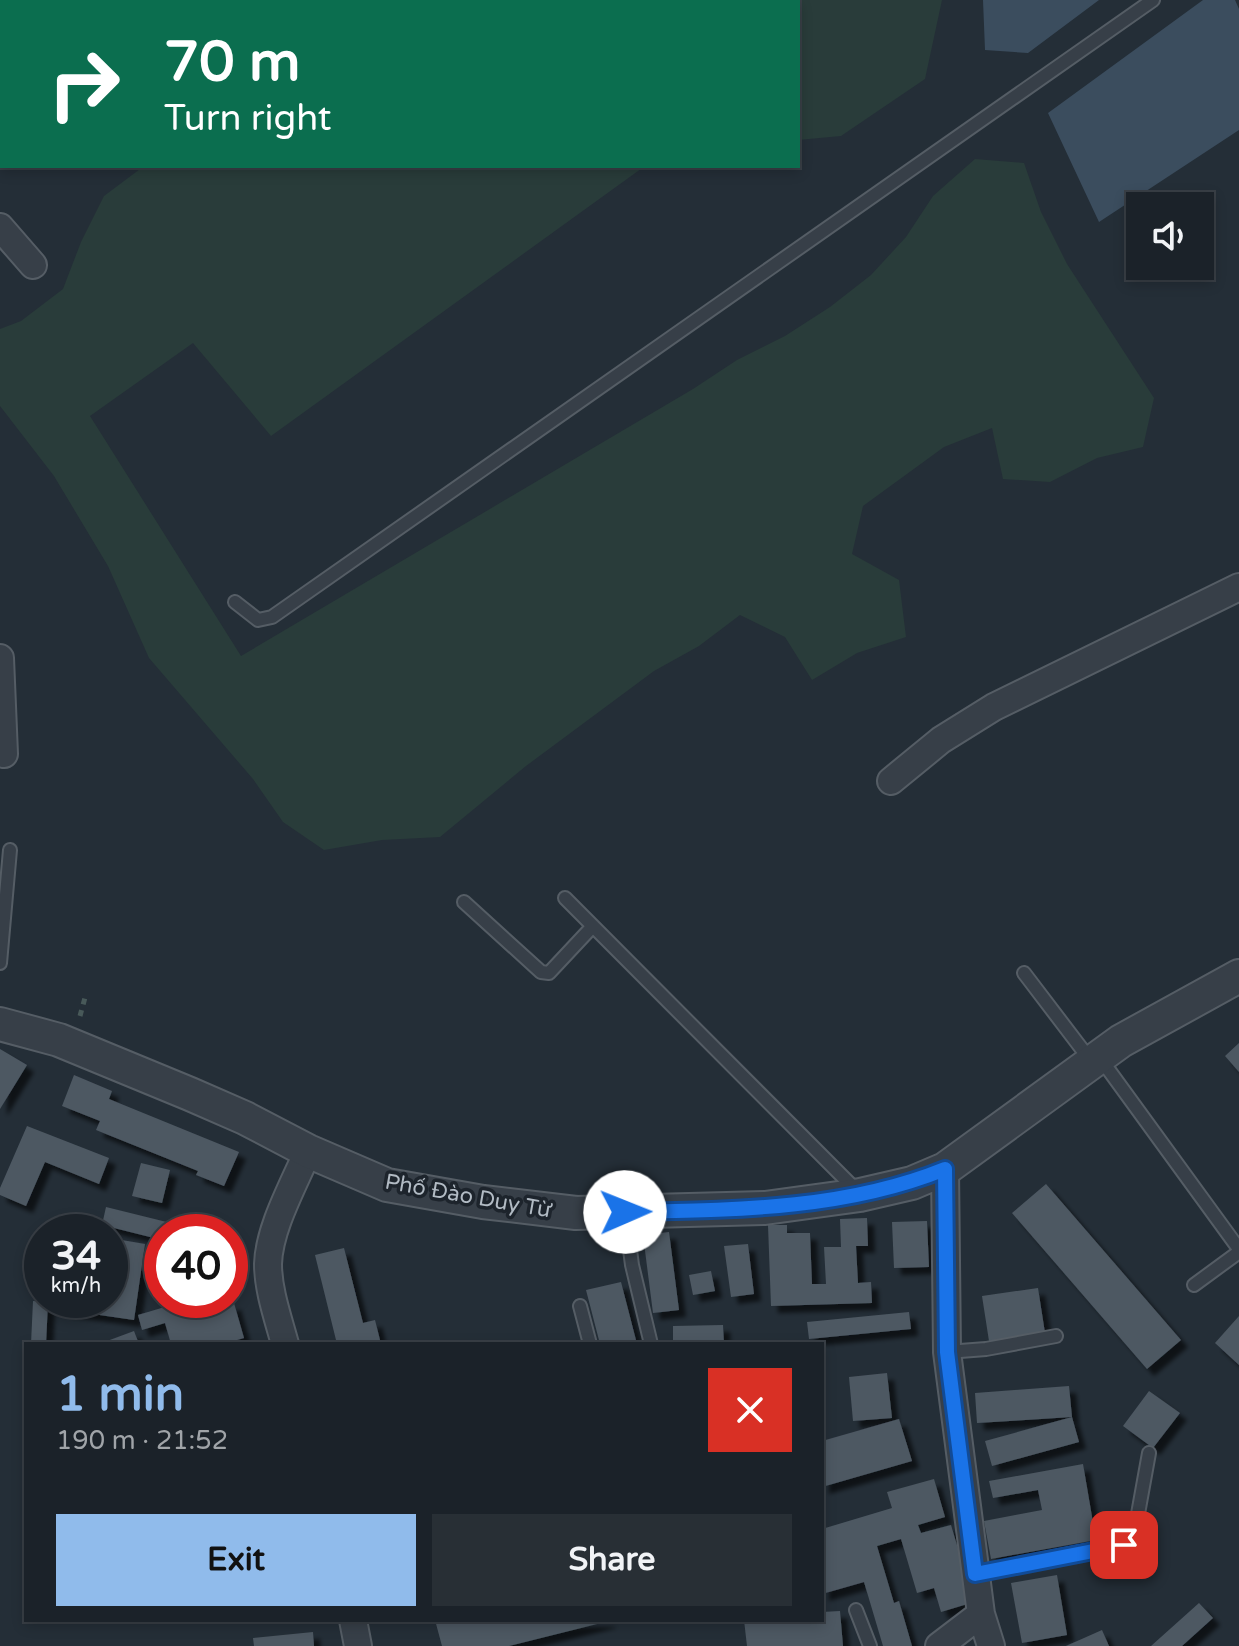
<!DOCTYPE html>
<html lang="en">
<head>
<meta charset="utf-8">
<style>
  body { margin:0; font-family:"Varela Round",sans-serif; background:#282f35; color:#f1f3f6; height:100vh; display:flex; flex-direction:column; font-size:30px; white-space:nowrap }
  * { box-sizing:border-box; margin:0 }
  p { font-size:26px; color:#a0a4a8 }
  .icon { flex:none; width:44px; height:44px; fill:none; stroke:currentColor; stroke-width:2; stroke-linecap:round; stroke-linejoin:round }
  .map { position:relative; flex:1; overflow:hidden }
  .details { position:absolute; left:24px; top:1342px; width:800px; height:280px; display:flex; flex-direction:column; background:#1b2229; border-radius:0px; box-shadow:0 4px 12px #0003,0 0 0 2px #393f46 }
  .details>* { flex:none }
  .top-card { position:absolute; left:0px; top:0px; width:800px; height:168px; box-shadow:0 4px 12px #0003,0 0 0 2px #393f46; background:#0b6e4f; color:#fff; overflow:hidden }
  .tools { position:absolute; left:1126px; top:192px; display:grid; gap:16px }
  .tools a { display:grid; place-items:center; width:88px; height:88px; border-radius:0px; background:#1b2229; box-shadow:0 4px 12px #0003,0 0 0 2px #393f46; font-size:40px }
  .speed { position:absolute; left:24px; top:1214px; display:flex; gap:16px; font-size:40px; font-weight:700; text-align:center }
  .speed>* { display:grid; place-content:center; width:104px; height:104px; border-radius:50%; background:#1b2229; box-shadow:0 4px 12px #0003,0 0 0 2px #393f46; line-height:1 }
  .speed small { font-size:20px; font-weight:400 }
  .speed .limit { border:12px solid #d22; background:#fff; color:#111 }
  .pin { position:absolute; display:grid; place-items:center; width:68px; height:68px; color:#fff; margin:-34px; border-radius:16px; box-shadow:0 4px 12px #0006 }
  .me { position:absolute; width:88px; margin:-44px; rotate:89deg; stroke-linejoin:round; filter:drop-shadow(0 0 6px #0008) }
  .turn { display:flex; align-items:center; gap:28px; height:168px; padding:0 32px; font-size:36px }
  .turn .icon { width:104px; height:104px; stroke-width:2.5 }
  .turn b { display:block; font-size:56px; line-height:68px }
  .round { display:grid; place-items:center; flex:none; width:84px; height:84px; border-radius:0px; background:#282f35 }
  .headline { display:flex; align-items:center; justify-content:space-between; height:136px; padding:0 32px }
  h1 { font-size:48px; font-weight:700; line-height:60px; color:#90bbeb }
  .action { display:flex; gap:16px; margin-top:auto; padding:16px 32px }
  .action a { flex:1; height:92px; border-radius:0px; background:#90bbeb; color:#111; font-size:32px; font-weight:700; line-height:92px; text-align:center }
  .action a+a { background:#282f35; color:#f1f3f6 }
  .map>svg:first-child { display:block }
  .green { fill:#293c3a }
  .water { fill:#3b4d5e }
  .building { fill:#4d5862; filter:url(#shadow) }
  .lines { fill:none; stroke-linecap:round; stroke-linejoin:round }
  .service-casing { stroke:#555d65; stroke-width:16 }
  .minor-casing { stroke:#555d65; stroke-width:30 }
  .tertiary-casing { stroke:#555d65; stroke-width:36 }
  .path { stroke:#485959; stroke-width:5; stroke-dasharray:6 6; stroke-linecap:butt }
  .service { stroke:#373f48; stroke-width:12 }
  .minor { stroke:#373f48; stroke-width:26 }
  .tertiary { stroke:#373f48; stroke-width:32 }
  .route-casing { stroke:#114b97; stroke-width:20 }
  .route { stroke:#1a73e8; stroke-width:14 }
  .labels { text-anchor:middle; stroke-width:7; stroke-linejoin:round; paint-order:stroke }
  .street-label { font-size:22px; fill:#b2bbc4; stroke:#1d242c }
</style>
</head>
<body>
<div class="map">
<svg width="1239" height="1646" viewBox="0 0 1239 1646">
  <defs>
    <filter id="shadow"><feDropShadow dx="7" dy="7" stdDeviation="2" flood-color="#0009"/></filter>
  </defs>
  <rect width="100%" height="100%" fill="#242e37"/>
  <path class="green" d="M278 0H942L925 79 841 136 798 140V2H276Z
    M975 159 1024 163 1041 212 1067 264 1154 398 1143 447 1097 458 1050 482 1003 479 992 428 944 447 863 506 852 554 899 580 906 637 857 653 812 680 785 637 740 615 699 646 654 671 526 766 440 837 382 840 324 850 283 822 253 779 149 658 108 566 54 476 0 406V329L21 321 63 289 81 242 104 196 144 166H645L271 436 193 343 90 416 241 656 693 389 737 360 785 336 830 307 871 275 906 237 933 196Z"/>
  <path class="water" d="M983 0H1099L1028 53 985 50Z
    M1203 0H1235L1239 9V130L1099 222 1048 113Z"/>
  <path class="building" d="M1239 1043V1072L1225 1056Z
    M0 1049 27 1065 0 1109Z
    M74 1075 112 1091 109 1099 239 1152 224 1186 196 1175 198 1171 96 1130 100 1121 62 1106Z
    M27 1126 109 1158 99 1184 45 1162 26 1206 0 1195V1188Z
    M141 1163 170 1170 162 1203 132 1196Z
    M1046 1184 1181 1340 1147 1369 1012 1213Z
    M106 1207 203 1231V1232H162V1240L102 1225Z
    M867 1218 868 1246H856L858 1283 871 1282 872 1303 771 1306 768 1225H787V1233H810L812 1284H826L824 1247H841L840 1219Z
    M927 1221 929 1267 894 1268 892 1222Z
    M669 1232 679 1310 653 1313 643 1235Z
    M110 1238 145 1244 134 1320 65 1310 66 1300H110Z
    M748 1244 754 1294 731 1297 724 1246Z
    M344 1248 363 1323 375 1320 381 1344H337L315 1255Z
    M711 1271 715 1291 693 1295 689 1275Z
    M621 1282 637 1344H600L586 1290Z
    M1038 1288 1045 1333 989 1341 982 1296Z
    M188 1300H224L225 1305 234 1303 244 1338 223 1344H171L165 1323 142 1330 138 1315Z
    M33 1301 48 1302 46 1344H31Z
    M909 1312 911 1329 809 1339 807 1322Z
    M1239 1316V1365L1215 1343Z
    M723 1325 724 1344H673V1326Z
    M134 1331 139 1344H99Z
    M887 1373 892 1418 853 1421 849 1377Z
    M1069 1386 1072 1417 1079 1442 992 1466 985 1441 1072 1417 977 1423 975 1393Z
    M1149 1391 1180 1413 1153 1448 1123 1426Z
    M899 1419 912 1461 822 1487V1441Z
    M1083 1464 1096 1540 991 1559 984 1521 1042 1510 1038 1490 993 1498 989 1481Z
    M934 1479 945 1517 918 1525 921 1533 951 1525 974 1602 941 1612 934 1588 917 1593 901 1539 877 1546 894 1603 899 1601 912 1646H883L864 1582 822 1594V1529L892 1508 887 1492Z
    M1057 1575 1067 1635 1022 1643 1011 1583Z
    M1199 1603 1213 1618 1182 1646H1151Z
    M840 1611 843 1646H747L744 1620H822V1612Z
    M435 1620H609V1621L509 1646H442Z
    M1102 1630 1109 1646H1066Z
    M313 1632 314 1646H254L253 1638Z"/>
  <g class="lines">
    <g class="service-casing">
      <path id="service" d="M109 2 110 0
        M235 602 258 620 272 617 1153 0
        M565 898 858 1192
        M464 902 541 972 549 973 593 926
        M0 963 10 850
        M1024 973 1091 1061
        M1100 1058 1239 1249
        M625 1212 632 1265 651 1344
        M1194 1285 1239 1252
        M580 1306 590 1344
        M947 1352 986 1349 1056 1336
        M975 1574 1124 1545 1134 1536 1149 1453
        M856 1610 870 1646"/>
    </g>
    <g class="minor-casing">
      <path id="minor" d="M0 227 33 265
        M0 658 4 754
        M891 781 941 740 994 707 1239 587
        M945 1169 947 1352 981 1614 991 1646
        M285 1344C278 1318 268 1290 268 1264 269 1228 294 1184 308 1151
        M353 1620 358 1646
        M939 1646 981 1614"/>
    </g>
    <g class="tertiary-casing">
      <path id="tertiary" d="M0 1024 59 1040 190 1094 245 1118 308 1151 387 1185 483 1202 576 1213 765 1208 860 1195 912 1183 945 1169 1121 1041 1239 976"/>
    </g>
    <path class="path" d="M80 1016 86 994"/>
    <use href="#service" class="service"/>
    <use href="#minor" class="minor"/>
    <use href="#tertiary" class="tertiary"/>
  </g>
  <g class="lines">
    <g class="route-casing">
      <path id="route" d="M625 1212C732 1210 844 1210 945 1169L947 1352 975 1574 1124 1545"/>
    </g>
    <use href="#route" class="route"/>
  </g>
  <g class="labels">
    <g class="street-label">
      <text transform="translate(468 1195) rotate(10)" y="8">Phố Đào Duy Từ</text>
    </g>
  </g>
</svg>
<div class="tools">
<a><svg class="icon" aria-label="sound" viewBox="0 0 24 24"><path d="M4 9h4l5-4v14l-5-4H4zM17 9q2 3 0 6"/></svg></a>
</div>
<div class="speed"><div>34<small>km/h</small></div><div class="limit">40</div></div>
<div class="pin" style="left:1124px;top:1545px;background:#d93025"><svg class="icon" aria-label="arrive" viewBox="0 0 24 24"><path d="M6 21V4h12l-3 4 3 4H6"/></svg></div>
<svg class="me" style="left:625px;top:1212px" viewBox="-20 -20 40 40"><circle r="19" fill="#fff"/><path d="M0-13L10 11 0 6-10 11z" fill="#1a73e8"/></svg>
<div class="top-card">
<div class="turn"><svg class="icon" aria-label="right" viewBox="0 0 24 24"><path d="M7 20v-9h11M14 6l5 5-5 5"/></svg><div><b>70 m</b>Turn right</div></div>
</div>
<section class="details">
<div class="headline"><div><h1>1 min</h1><p>190 m · 21:52</p></div><a class="round" style="background:#d93025;color:#fff"><svg class="icon" aria-label="close" viewBox="0 0 24 24"><path d="M6 6l12 12M18 6L6 18"/></svg></a></div>
<div class="action"><a>Exit</a><a>Share</a></div>
</section>
</div>
</body>
</html>
